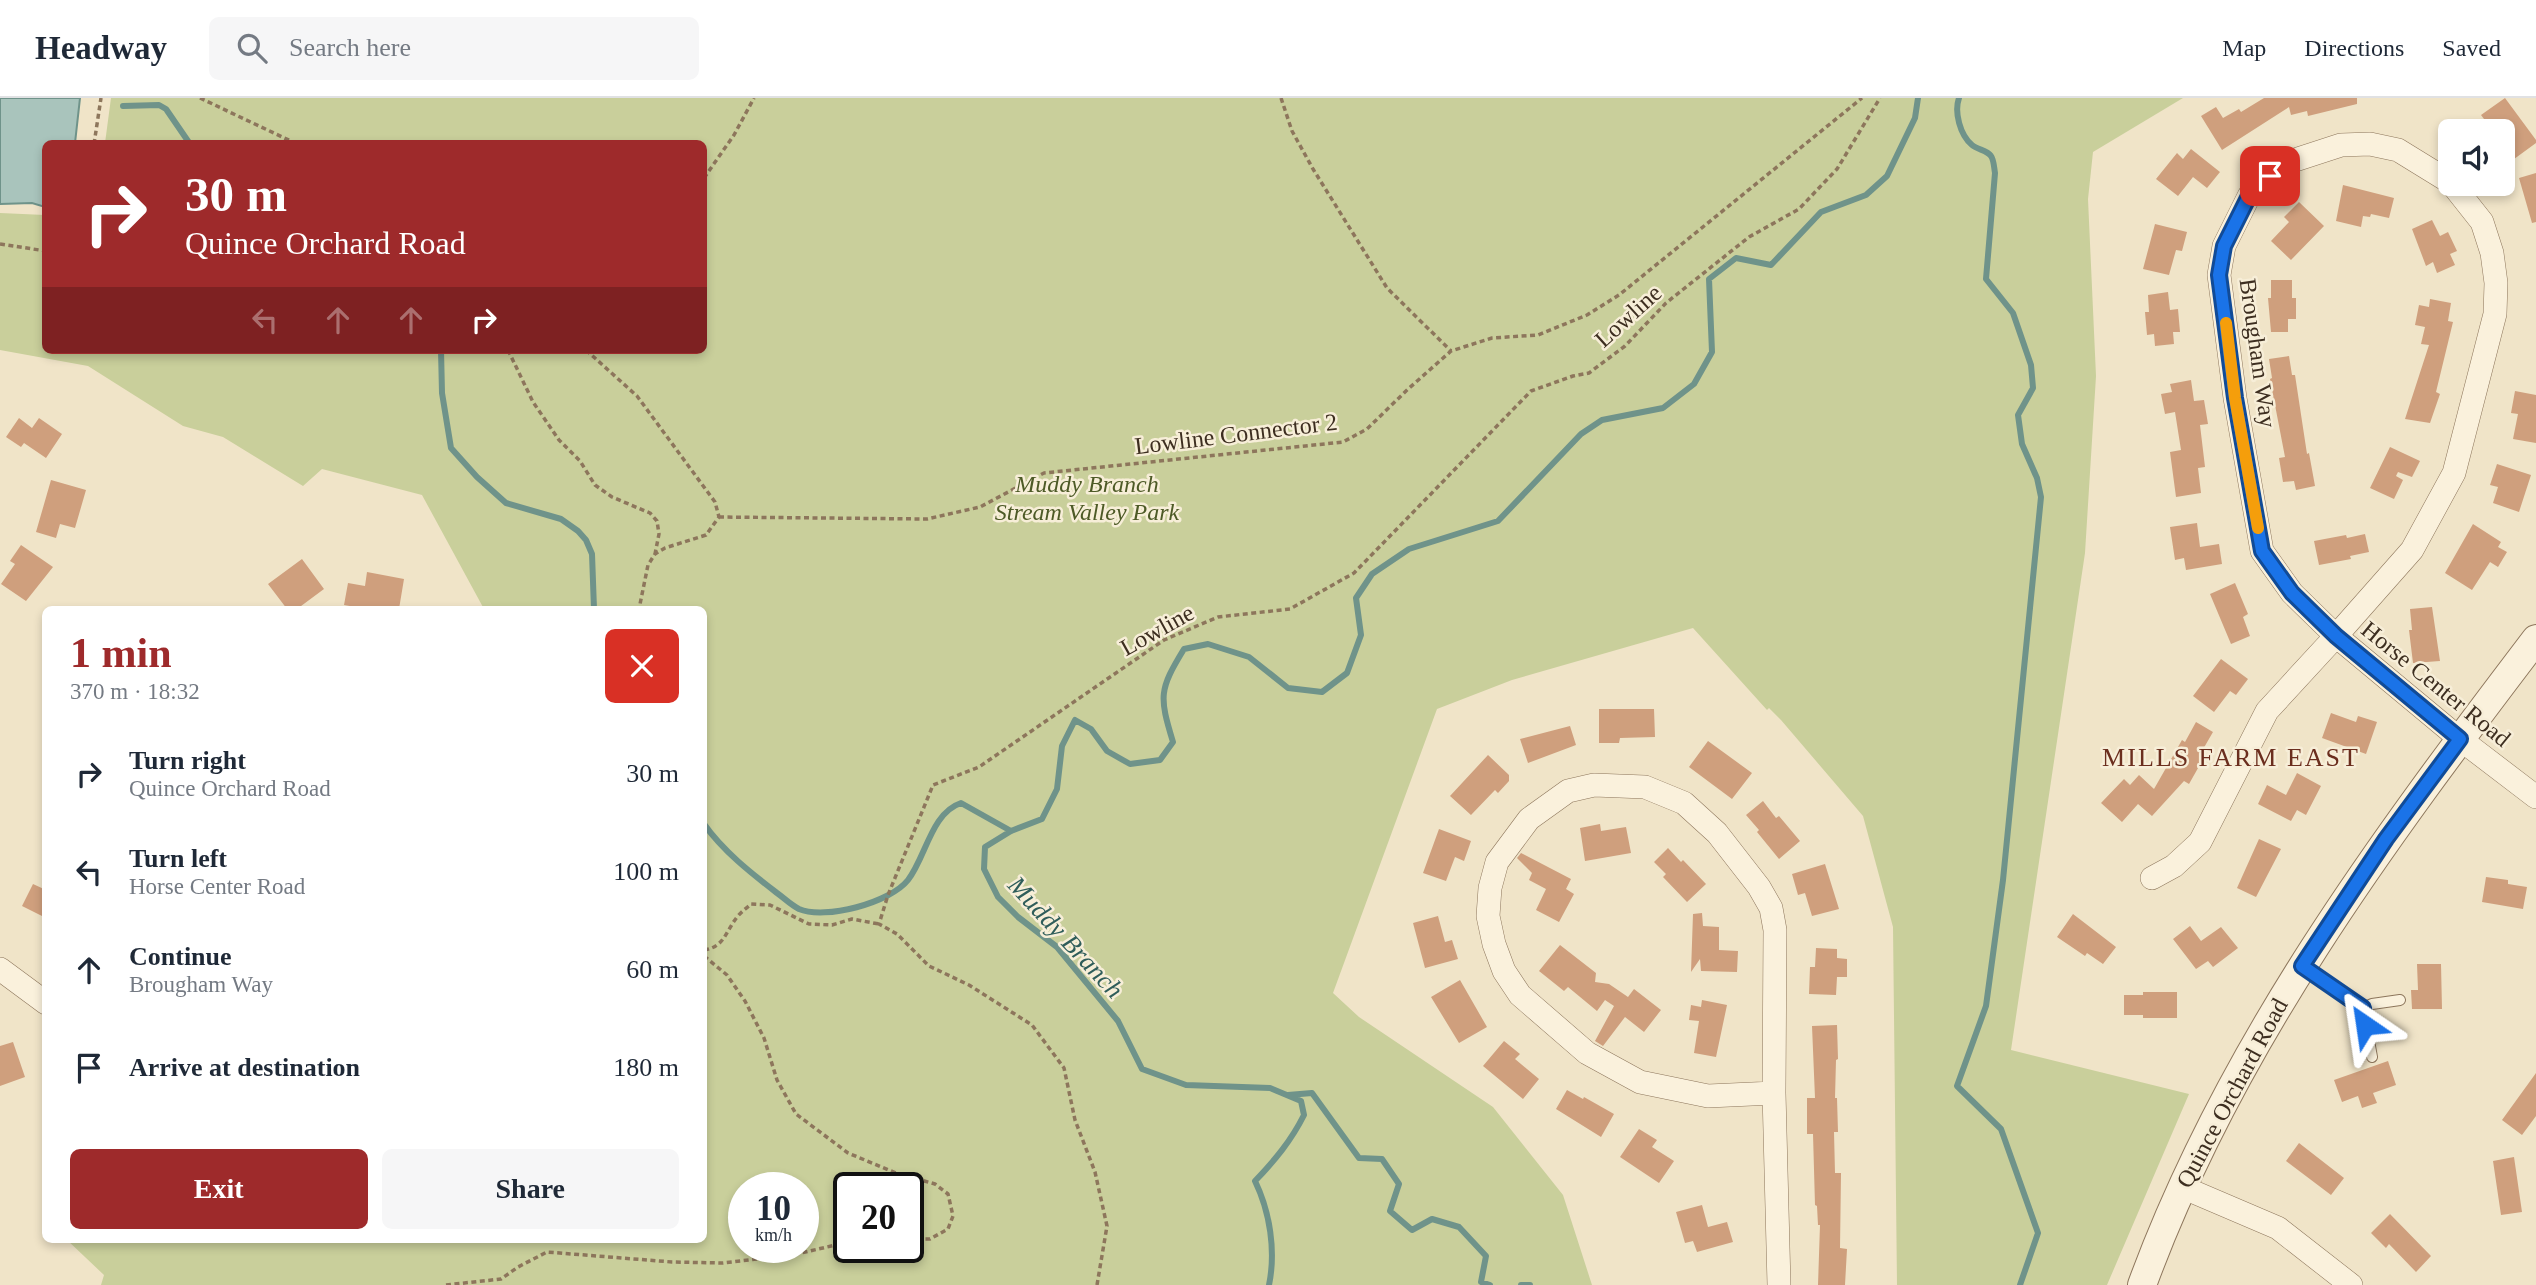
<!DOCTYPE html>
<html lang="en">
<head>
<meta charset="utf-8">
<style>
  body { margin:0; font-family:Georgia,serif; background:#f6f6f7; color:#1f2937; height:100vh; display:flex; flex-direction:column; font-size:26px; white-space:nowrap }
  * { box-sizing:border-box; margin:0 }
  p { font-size:23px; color:#747a83 }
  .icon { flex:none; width:38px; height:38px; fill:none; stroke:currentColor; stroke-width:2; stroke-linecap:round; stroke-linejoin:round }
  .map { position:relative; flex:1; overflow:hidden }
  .sheet { position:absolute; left:42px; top:508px; width:665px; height:637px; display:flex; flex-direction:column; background:#fff; border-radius:10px; box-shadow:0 4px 10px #0003 }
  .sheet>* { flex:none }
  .top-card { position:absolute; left:42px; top:42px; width:665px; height:214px; border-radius:10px; box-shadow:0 4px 10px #0003; background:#9e2a2b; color:#fff; overflow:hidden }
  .fabs { position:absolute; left:2438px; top:21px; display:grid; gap:14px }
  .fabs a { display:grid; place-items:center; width:77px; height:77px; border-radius:10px; background:#fff; box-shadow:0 4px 10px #0003; font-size:35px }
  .speed { position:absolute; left:728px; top:1074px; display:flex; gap:14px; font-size:35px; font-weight:700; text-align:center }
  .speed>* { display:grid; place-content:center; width:91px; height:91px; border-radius:50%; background:#fff; box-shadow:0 4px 10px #0003; line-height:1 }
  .speed small { font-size:18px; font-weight:400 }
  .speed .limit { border:4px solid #111; border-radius:10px; background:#fff; color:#111 }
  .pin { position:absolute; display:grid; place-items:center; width:60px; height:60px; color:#fff; margin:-30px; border-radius:14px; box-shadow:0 4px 10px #0006 }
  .me { position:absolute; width:77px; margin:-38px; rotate:328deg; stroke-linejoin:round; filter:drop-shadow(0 0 5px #0008) }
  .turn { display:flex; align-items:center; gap:24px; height:147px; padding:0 28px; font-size:32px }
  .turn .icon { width:91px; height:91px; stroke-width:2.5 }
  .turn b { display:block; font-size:49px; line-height:60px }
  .lanes { display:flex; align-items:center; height:66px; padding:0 28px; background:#0003; justify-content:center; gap:35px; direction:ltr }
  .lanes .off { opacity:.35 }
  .round { display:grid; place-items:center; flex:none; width:74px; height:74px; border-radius:10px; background:#f6f6f7 }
  .head { display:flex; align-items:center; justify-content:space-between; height:119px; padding:0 28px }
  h1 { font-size:42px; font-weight:700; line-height:52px; color:#9e2a2b }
  .button { display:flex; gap:14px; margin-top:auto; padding:14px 28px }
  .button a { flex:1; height:80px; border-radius:10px; background:#9e2a2b; color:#fff; font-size:28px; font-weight:700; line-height:80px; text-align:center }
  .button a+a { background:#f6f6f7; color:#1f2937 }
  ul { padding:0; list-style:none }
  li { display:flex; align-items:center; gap:21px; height:98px; padding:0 28px }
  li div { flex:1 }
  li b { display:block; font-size:26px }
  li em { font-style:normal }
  header { display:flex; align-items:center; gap:42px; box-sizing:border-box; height:98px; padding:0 35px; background:#fff; border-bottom:2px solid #e0e1e3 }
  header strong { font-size:33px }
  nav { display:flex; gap:38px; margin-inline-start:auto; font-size:24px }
  .search { width:490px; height:63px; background:#f6f6f7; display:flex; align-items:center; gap:18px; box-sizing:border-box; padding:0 24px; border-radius:10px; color:#747a83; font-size:26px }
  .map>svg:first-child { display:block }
  .green { fill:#c9cf9b; fill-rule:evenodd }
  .water { fill:#a9c4bc; stroke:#6f938a; stroke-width:2 }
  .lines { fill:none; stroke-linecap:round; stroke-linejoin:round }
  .stream { stroke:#6f938a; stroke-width:6 }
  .building { fill:#cf9f7d }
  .service-casing { stroke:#8d765c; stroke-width:12 }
  .minor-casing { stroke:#8d765c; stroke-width:24 }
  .tertiary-casing { stroke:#8d765c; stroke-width:30 }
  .path { stroke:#8d765c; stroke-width:3.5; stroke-dasharray:5 3.5; stroke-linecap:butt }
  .service { stroke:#faf1dc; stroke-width:10 }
  .minor { stroke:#faf1dc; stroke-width:23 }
  .tertiary { stroke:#faf1dc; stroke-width:28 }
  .route-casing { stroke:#114b97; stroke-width:18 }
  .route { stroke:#1a73e8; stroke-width:12 }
  .slow { stroke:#f59e0b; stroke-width:12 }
  .labels { text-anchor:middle; stroke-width:5; stroke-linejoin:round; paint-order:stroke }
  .street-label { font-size:24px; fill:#3d2e20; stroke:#f7eed8 }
  .park-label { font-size:24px; font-style:italic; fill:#4d5a26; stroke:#f7eed8 }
  .neighbourhood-label { font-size:26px; letter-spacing:2px; fill:#6b2e1e; stroke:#f7eed8 }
  .water-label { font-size:26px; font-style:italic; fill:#2f5d5a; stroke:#f7eed8 }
</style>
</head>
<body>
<header>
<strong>Headway</strong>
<div class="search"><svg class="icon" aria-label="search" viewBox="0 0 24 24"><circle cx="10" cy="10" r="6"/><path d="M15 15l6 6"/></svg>Search here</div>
<nav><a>Map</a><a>Directions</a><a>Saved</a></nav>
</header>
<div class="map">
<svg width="2536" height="1187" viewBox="0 0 2536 1187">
  <rect width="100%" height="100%" fill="#f0e4c8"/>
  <path class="green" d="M111 0H2183L2093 54 2088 101 2096 278 2085 455 2011 952 2189 996 2107 1187H1897L1893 829 1863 718 1781 622 1769 610 1767 612 1693 530 1512 582 1437 611 1333 895 1359 919 1493 1009 1563 1097 1592 1187H101L104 1177 66 1141H307L324 1144 329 1141H704V511H484L422 397 322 371 303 388 223 339 183 328 88 268 0 252V115L45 117 46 252H704V46L105 45ZM803 1090V1150H744V1090ZM908 1090V1150H849V1090Z"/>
  <path class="water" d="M0 0H80L75 45 46 46 45 109 32 105 0 106Z"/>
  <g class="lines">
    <path class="stream" d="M1959 0C1954 14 1960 37 1972 47 1978 52 1987 52 1991 58 1994 62 1994 70 1995 75L1986 181 2013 215 2031 267 2033 290 2018 317 2022 346 2037 380 2041 399 2003 782 1986 908 1957 988 2001 1031 2038 1135 2020 1187
      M123 8 159 7 166 11 190 46
      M441 252 442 295 451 350 477 379 506 405 561 421 578 433 586 442 592 456 594 511
      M704 726C723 753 751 775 777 795 784 800 791 807 799 811 825 822 890 805 908 782 926 759 931 715 961 705L1011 733
      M1288 997 1312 995 1359 1060 1382 1061 1399 1086 1390 1113 1412 1132 1432 1121 1459 1129 1486 1158 1481 1184 1490 1187
      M1269 1187C1276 1153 1270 1114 1255 1083 1275 1062 1291 1043 1304 1017L1301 1003 1270 990 1186 987 1142 971 1118 923 1057 849 1018 819 998 799 984 771 985 749 1011 733 1042 721 1057 691 1062 648 1075 622 1091 631 1107 653 1130 666 1160 662 1173 644C1159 598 1159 592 1184 551L1208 546 1249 559 1288 590 1322 594 1347 575 1361 537 1356 500 1372 476 1409 451 1498 423 1581 336 1602 322 1663 310 1694 286 1712 254 1709 181 1736 160 1771 167 1821 114 1866 97 1887 78 1915 20 1918 0
      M1521 1187H1530"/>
  </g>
  <path class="building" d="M2264 0H2357V6L2308 18 2307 13 2291 17 2289 9 2222 52 2201 18 2216 9 2223 20 2239 11 2241 14Z
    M2505 0 2536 42V45L2510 64 2502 54V33H2493L2481 17Z
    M2191 51 2220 74 2207 90 2193 79 2178 98 2156 81 2177 55 2183 61Z
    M2536 75V124L2532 125 2519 80Z
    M2343 87 2394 100 2389 120 2371 116 2370 119 2363 118 2361 129 2336 123Z
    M2299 104 2324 128 2291 162 2271 143 2289 124 2284 119Z
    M2432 122 2440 138 2448 134 2457 153 2450 156 2455 167 2437 175 2433 164 2426 168 2412 131Z
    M2155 126 2187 134 2182 153 2176 152 2169 177 2143 171Z
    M2271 182H2292V200H2296V221H2288V234H2271L2268 200H2271Z
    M2168 194 2170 212 2178 211 2180 234H2173L2174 246 2155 248 2154 236 2147 237 2145 214H2149L2148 197Z
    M2430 201 2451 205 2448 223 2453 224 2436 294 2440 296 2430 325 2405 321 2429 247 2421 246 2425 229 2415 227 2419 207 2429 209Z
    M2289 258 2292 277H2295L2307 356 2309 355 2315 388 2296 392 2294 383 2283 384 2279 360 2285 359 2270 281 2272 280 2269 261Z
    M2191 282 2194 303 2204 302 2208 326 2200 327 2205 369 2198 370 2201 395 2176 399 2170 354 2181 352 2175 314 2165 316 2161 296 2172 294 2170 286Z
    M2515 293 2536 297V345L2513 341 2518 316 2511 315Z
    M19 320 32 330 39 320 62 336 46 360 24 345 21 349 6 339Z
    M2390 349 2420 363 2412 379 2398 374 2396 378 2403 382 2394 401 2370 390Z
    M2497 366 2531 377 2519 414 2493 405 2498 389 2490 387Z
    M51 382 86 392 75 430 60 426 56 440 36 434Z
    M2197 425 2200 449 2219 446 2222 466 2186 472 2184 460 2175 462 2170 429Z
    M2473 426 2501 444 2498 449 2507 454 2498 469 2490 464 2472 492 2445 475Z
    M2365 436 2369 454 2350 458 2351 461 2319 467 2314 443 2346 437 2347 440Z
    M21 447 53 469 26 503 1 486 15 466 10 463Z
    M302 461 324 491 297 511H287L268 486Z
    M367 474 404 481 399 511H367L344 507 348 485 365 488Z
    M2235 485 2248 516 2243 519 2250 538 2231 546 2210 496Z
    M2432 509 2440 563 2413 565 2409 532H2412L2410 511Z
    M2221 561 2248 581 2236 597 2230 593 2214 614 2193 598Z
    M1599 611H1654L1655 639 1620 640 1619 645H1599Z
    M2331 615 2356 624 2358 618 2377 624 2366 656 2322 640Z
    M2196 624 2213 634 2202 653 2206 656 2189 686 2184 683 2152 718 2138 706 2122 724 2101 705 2124 681 2130 687 2139 677 2154 691 2182 642 2185 644Z
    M1570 628 1576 647 1528 665 1520 641Z
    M1708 643 1752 675 1732 701 1689 669Z
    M1488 657 1509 677V683L1498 695 1495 692 1471 717 1450 698Z
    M2297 675 2321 688 2306 717 2297 712 2291 723 2258 706 2267 687 2286 697Z
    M1763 703 1776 720 1779 718 1800 743 1779 761 1757 734 1759 732 1746 717Z
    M1600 726 1601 733 1626 729 1631 755 1585 763 1580 730Z
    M1439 731 1471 743 1464 763 1455 759 1446 783 1423 775Z
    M2259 741 2281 751 2256 799 2237 790Z
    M1668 750 1681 764 1683 762 1706 786 1687 804 1663 779 1666 776 1654 764Z
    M1521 755 1571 781 1566 791 1574 796 1559 824 1536 812 1546 791 1529 782 1532 775 1517 760Z
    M1825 766 1839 811 1812 818 1805 795 1798 797 1792 776Z
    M2486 779 2508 782V786L2527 789 2523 811 2482 804Z
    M33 786 46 792V820L22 808Z
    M1702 815 1703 828 1719 829V852L1738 853 1737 874 1701 873 1700 861 1691 874 1693 816Z
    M2073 816 2116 849 2103 866 2087 855 2085 858 2057 839Z
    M1438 818 1445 844 1452 842 1458 861 1425 870 1413 825Z
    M2190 828 2201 843 2221 829 2238 850 2213 869 2208 863 2196 871 2173 841Z
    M1560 847 1596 875 1595 884 1609 886 1628 899 1634 891 1661 912 1644 934 1625 919 1603 948 1595 943 1614 908 1605 902 1597 913 1568 889 1564 893 1539 873Z
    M1816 850 1837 851V860L1847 861V879H1837L1836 897 1809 896 1810 869H1815Z
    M2417 866H2441L2442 911H2412L2411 892H2418Z
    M1460 882 1487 929 1459 945 1431 899Z
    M2143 894H2177V920H2143V917H2124V897H2143Z
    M1702 902 1727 907 1716 959 1694 955 1699 923 1689 922 1691 907 1701 909Z
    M1837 927 1838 961 1836 962 1835 1000H1837L1838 1034H1834L1835 1075H1841L1840 1150 1847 1151 1845 1187H1818L1820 1127H1818L1817 1108 1815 1107 1813 1036H1807V1000H1815L1812 928Z
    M1504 943 1520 956 1515 961 1539 981 1523 1001 1483 968Z
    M13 944 25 979 0 988V948Z
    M2388 963 2396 987 2373 995 2377 1005 2362 1010 2358 998 2342 1004 2334 982Z
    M2536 975V1018L2522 1037 2502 1022Z
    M1567 992 1583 1001 1584 999 1614 1016 1601 1039 1556 1011Z
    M1639 1031 1657 1042 1652 1049 1674 1063 1659 1085 1620 1059Z
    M2299 1045 2344 1080 2331 1097 2286 1063Z
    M2514 1059 2522 1114 2501 1117 2493 1063Z
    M1702 1107 1708 1129 1727 1124 1733 1144 1697 1154 1693 1143 1685 1145 1676 1114Z
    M2390 1116 2431 1158 2416 1174 2389 1146 2386 1150 2371 1135Z"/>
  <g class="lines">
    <g class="service-casing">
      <path id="service" d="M2305 869 2363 910 2372 906 2400 902
        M2363 910 2372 959"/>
    </g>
    <g class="minor-casing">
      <path id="minor" d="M2450 84 2398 52 2370 46 2341 47 2295 62 2270 78 2249 98 2224 148 2219 177 2235 300 2262 453 2292 495 2336 538 2412 452 2454 375 2495 216 2496 185 2492 155 2482 124 2452 86
        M1594 687 1645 689 1684 705 1717 735 1759 789 1771 810 1775 832 1774 995 1708 998 1640 984 1587 955 1520 897 1504 873 1494 846 1488 818 1490 790 1497 764 1529 721 1568 693Z
        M2152 780 2174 768 2200 744 2267 613 2336 538 2460 641 2536 699
        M0 871 46 905
        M1774 995 1779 1187
        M2182 1089 2278 1130 2351 1187"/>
    </g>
    <g class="tertiary-casing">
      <path id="tertiary" d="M2142 1187C2230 947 2383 742 2536 541"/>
    </g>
    <path class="path" d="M200 0 297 46
      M1281 0 1292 33 1313 71 1387 190 1451 253
      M94 46 101 0
      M704 80 734 37 754 0
      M0 146 46 153
      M508 252 533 304 559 342 580 363 595 387 612 399 650 415 657 423 659 436 655 456
      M586 252 637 298 715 404 719 419 706 437 665 450 655 456 648 467 639 511
      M719 419 927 421 980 409 1044 375 1343 344 1367 331 1407 292 1451 253 1492 240 1538 237 1587 217 1619 197 1862 0
      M704 852C725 849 726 832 738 818 742 813 747 810 751 806L770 807 809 826 832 827 852 821 879 826
      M704 858 727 877 745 903 764 940 777 982 796 1016 848 1055 896 1075 935 1086 948 1096 953 1118 948 1131 930 1141H908
      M446 1187 501 1181 518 1169 547 1154 672 1164 723 1165 792 1157 849 1144
      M1097 1187 1107 1128 1095 1074 1075 1022 1064 970 1032 927 969 887 929 868 897 836 879 826 888 797 933 687 979 669 1164 542 1218 519 1290 511 1354 475 1531 293 1573 278 1589 275 1625 248 1666 205 1749 139 1799 111 1837 71 1880 0"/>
    <use href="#service" class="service"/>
    <use href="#minor" class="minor"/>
    <use href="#tertiary" class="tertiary"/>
  </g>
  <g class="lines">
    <g class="route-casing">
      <path id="route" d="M2270 78 2249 98 2224 148 2219 177 2235 300 2262 453 2292 495 2336 538 2460 641 2386 741 2302 868 2363 910 2365 927"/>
    </g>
    <use href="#route" class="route"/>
    <path class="slow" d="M2226 225 2235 300 2258 430"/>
  </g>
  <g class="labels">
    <g class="street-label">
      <text transform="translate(1628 218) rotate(-42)" y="8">Lowline</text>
      <text transform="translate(2258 255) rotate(82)" y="8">Brougham Way</text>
      <text transform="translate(1236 336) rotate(-7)" y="8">Lowline Connector 2</text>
      <text transform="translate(1157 532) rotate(-29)" y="8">Lowline</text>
      <text transform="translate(2436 586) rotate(39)" y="8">Horse Center Road</text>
      <text transform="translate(2232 995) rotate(-62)" y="8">Quince Orchard Road</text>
    </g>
    <g class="park-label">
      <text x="1087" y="394">Muddy Branch<tspan x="1087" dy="28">Stream Valley Park</tspan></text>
    </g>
    <g class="neighbourhood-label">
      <text x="2231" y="668">MILLS FARM EAST</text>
    </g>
    <g class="water-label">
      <text transform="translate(1066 839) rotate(47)" y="9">Muddy Branch</text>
    </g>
  </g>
</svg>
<div class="fabs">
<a><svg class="icon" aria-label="sound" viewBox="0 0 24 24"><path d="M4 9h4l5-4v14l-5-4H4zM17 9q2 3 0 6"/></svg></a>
</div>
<div class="speed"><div>10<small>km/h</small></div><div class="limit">20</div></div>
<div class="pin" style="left:2270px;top:78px;background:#d93025"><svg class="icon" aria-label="arrive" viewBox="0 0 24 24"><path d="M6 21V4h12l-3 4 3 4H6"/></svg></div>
<svg class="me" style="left:2365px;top:927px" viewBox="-20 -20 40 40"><path d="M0-17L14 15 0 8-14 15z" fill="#1a73e8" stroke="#fff" stroke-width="4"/></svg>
<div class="top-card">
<div class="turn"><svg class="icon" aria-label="right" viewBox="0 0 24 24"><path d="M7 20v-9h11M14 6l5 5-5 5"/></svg><div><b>30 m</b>Quince Orchard Road</div></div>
<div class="lanes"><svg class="icon off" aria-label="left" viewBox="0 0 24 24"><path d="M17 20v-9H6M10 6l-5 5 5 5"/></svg><svg class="icon off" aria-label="ahead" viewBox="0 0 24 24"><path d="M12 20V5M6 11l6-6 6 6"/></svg><svg class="icon off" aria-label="ahead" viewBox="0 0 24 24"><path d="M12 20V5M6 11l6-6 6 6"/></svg><svg class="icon" aria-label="right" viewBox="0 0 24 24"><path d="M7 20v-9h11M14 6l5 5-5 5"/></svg></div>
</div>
<section class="sheet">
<div class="head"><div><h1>1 min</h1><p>370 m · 18:32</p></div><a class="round" style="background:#d93025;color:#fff"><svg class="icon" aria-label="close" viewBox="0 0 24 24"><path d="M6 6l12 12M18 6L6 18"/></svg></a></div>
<ul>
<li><svg class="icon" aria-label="right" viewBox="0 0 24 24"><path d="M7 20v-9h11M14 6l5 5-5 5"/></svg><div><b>Turn right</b><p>Quince Orchard Road</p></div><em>30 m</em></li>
<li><svg class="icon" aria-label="left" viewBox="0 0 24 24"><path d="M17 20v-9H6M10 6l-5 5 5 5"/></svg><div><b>Turn left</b><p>Horse Center Road</p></div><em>100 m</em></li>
<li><svg class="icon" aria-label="ahead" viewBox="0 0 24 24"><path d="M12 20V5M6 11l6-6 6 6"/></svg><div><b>Continue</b><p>Brougham Way</p></div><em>60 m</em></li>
<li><svg class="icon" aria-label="arrive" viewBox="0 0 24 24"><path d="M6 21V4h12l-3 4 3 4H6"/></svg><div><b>Arrive at destination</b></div><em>180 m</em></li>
</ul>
<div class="button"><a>Exit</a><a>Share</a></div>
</section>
</div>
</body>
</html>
